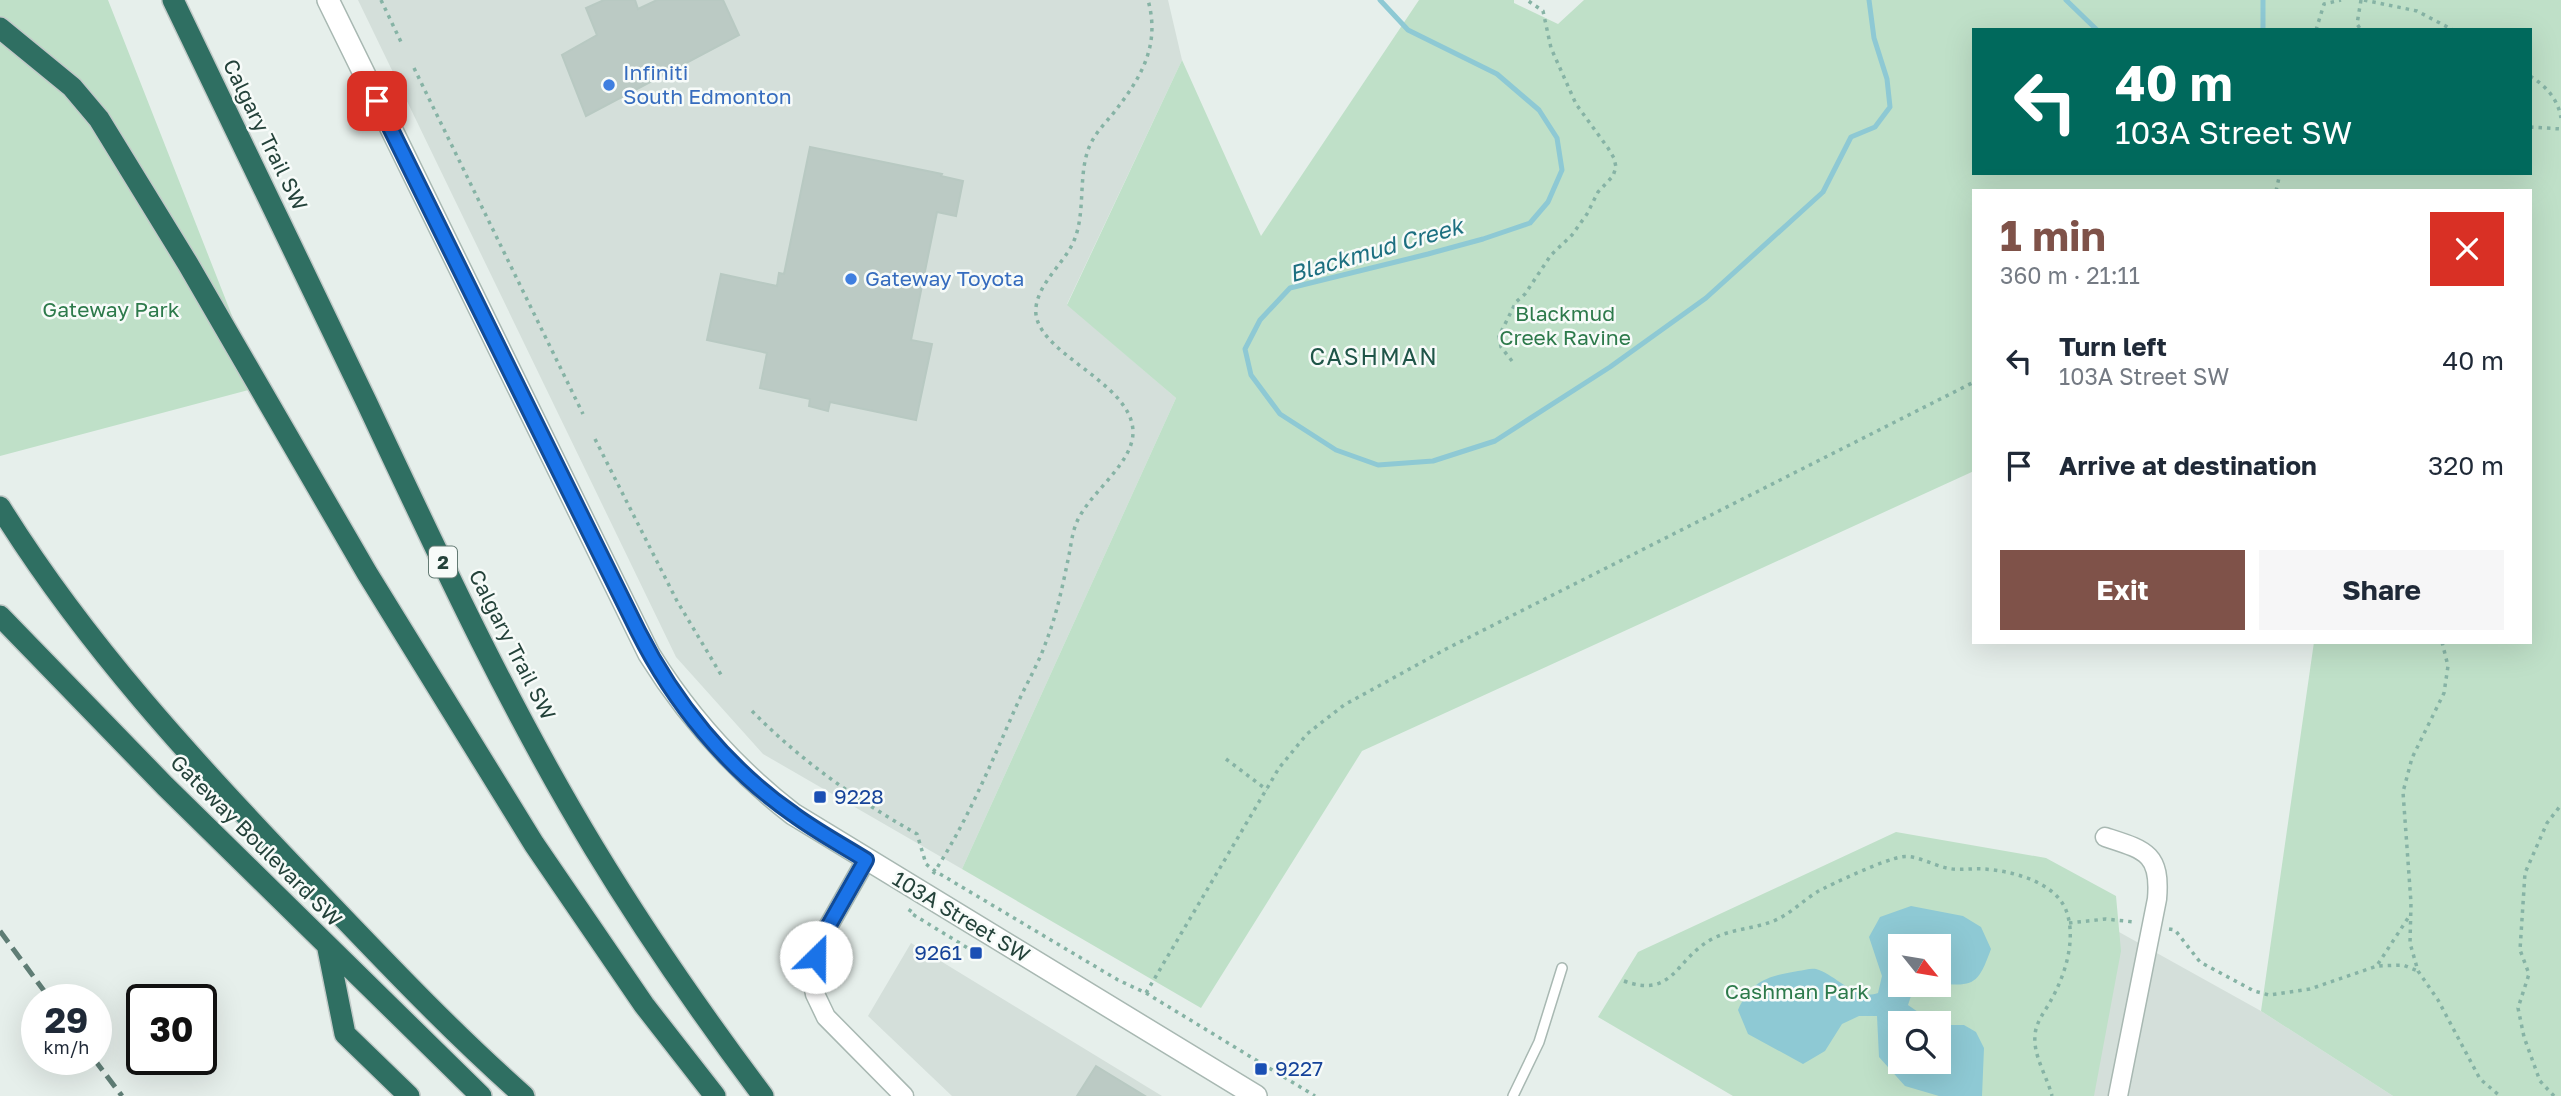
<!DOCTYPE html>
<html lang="en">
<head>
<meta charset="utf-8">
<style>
  body { margin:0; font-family:"Golos Text",sans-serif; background:#f6f6f7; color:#1f2937; height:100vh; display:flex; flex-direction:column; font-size:26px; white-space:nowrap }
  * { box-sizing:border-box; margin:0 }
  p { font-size:23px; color:#747a83 }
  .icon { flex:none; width:38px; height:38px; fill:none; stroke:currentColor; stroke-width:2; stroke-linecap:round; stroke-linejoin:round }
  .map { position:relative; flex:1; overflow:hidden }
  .side { position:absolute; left:1972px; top:189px; width:560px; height:455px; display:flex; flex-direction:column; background:#fff; border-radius:0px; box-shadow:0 7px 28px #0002 }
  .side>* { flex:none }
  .top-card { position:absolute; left:1972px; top:28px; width:560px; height:147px; border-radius:0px; box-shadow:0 7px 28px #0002; background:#00695c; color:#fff; overflow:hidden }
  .needle { width:46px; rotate:120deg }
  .buttons { position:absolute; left:1888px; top:934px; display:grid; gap:14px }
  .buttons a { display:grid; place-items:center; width:63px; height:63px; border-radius:0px; background:#fff; box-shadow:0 7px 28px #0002; font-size:35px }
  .speed { position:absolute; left:21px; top:984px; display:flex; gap:14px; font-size:35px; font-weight:700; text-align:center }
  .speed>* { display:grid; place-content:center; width:91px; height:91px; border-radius:50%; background:#fff; box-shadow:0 7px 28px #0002; line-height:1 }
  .speed small { font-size:18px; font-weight:400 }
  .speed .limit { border:4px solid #111; border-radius:10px; background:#fff; color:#111 }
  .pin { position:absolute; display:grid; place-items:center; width:60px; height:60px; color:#fff; margin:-30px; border-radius:14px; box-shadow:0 4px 10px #0006 }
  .me { position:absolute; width:77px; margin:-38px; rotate:23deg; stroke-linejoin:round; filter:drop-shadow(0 0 5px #0008) }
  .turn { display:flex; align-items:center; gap:24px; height:147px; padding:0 28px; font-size:32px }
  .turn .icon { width:91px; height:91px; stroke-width:2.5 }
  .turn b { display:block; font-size:49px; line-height:60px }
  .round { display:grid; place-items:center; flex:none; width:74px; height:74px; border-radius:0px; background:#f6f6f7 }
  .summary { display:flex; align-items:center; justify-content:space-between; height:119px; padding:0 28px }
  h1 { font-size:42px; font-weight:700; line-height:52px; color:#7f5249 }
  .button { display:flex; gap:14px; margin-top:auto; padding:14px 28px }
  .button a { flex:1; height:80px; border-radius:0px; background:#7f5249; color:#fff; font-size:28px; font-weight:700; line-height:80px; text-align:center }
  .button a+a { background:#f6f6f7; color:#1f2937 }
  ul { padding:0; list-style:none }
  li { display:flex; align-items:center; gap:21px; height:105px; padding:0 28px }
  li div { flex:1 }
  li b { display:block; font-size:26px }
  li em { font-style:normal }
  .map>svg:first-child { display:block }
  .built { fill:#d4dfda }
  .green { fill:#bfe0c8; fill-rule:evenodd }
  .water { fill:#8ec9d4; fill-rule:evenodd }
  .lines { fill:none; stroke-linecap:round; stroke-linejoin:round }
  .stream { stroke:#8ec9d4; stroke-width:5 }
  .building { fill:#bbcac4; stroke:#b8c9c2; stroke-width:2 }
  .service-casing { stroke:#a8b8b2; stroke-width:12 }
  .minor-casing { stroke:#a8b8b2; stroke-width:21 }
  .tertiary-casing { stroke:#a8b8b2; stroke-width:24 }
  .motorway-casing { stroke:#c2cac8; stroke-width:24 }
  .path { stroke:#86b3a5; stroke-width:3.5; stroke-dasharray:3.5 5; stroke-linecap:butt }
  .service { stroke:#fff; stroke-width:9 }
  .minor { stroke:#fff; stroke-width:18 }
  .tertiary { stroke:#fff; stroke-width:21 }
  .motorway { stroke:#2f6f62; stroke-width:21 }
  .rail { stroke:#5f7d75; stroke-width:5; stroke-dasharray:14 7; stroke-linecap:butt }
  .route-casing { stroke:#114b97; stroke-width:18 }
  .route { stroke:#1a73e8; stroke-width:12 }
  .shop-dot { fill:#3f7fe0; stroke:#f7fbf9; stroke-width:2.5 }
  .transit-dot { fill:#1a4fb4; stroke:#f7fbf9; stroke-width:2.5 }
  .labels { text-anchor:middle; stroke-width:5; stroke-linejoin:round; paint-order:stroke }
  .shield { fill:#f7fbf9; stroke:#637a73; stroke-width:2 }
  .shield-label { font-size:19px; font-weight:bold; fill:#24423a }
  .shop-label { font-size:21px; fill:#366cbe; stroke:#f7fbf9; text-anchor:start }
  .street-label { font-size:21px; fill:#24423a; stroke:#f7fbf9 }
  .park-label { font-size:21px; fill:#2d7a4b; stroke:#f7fbf9 }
  .transit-label { font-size:21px; fill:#164399; stroke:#f7fbf9; text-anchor:start }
  .water-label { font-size:23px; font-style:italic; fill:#1c6f80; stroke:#f7fbf9 }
  .neighbourhood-label { font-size:23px; letter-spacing:2px; fill:#1f5548; stroke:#f7fbf9 }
</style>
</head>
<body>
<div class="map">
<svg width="2561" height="1096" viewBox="0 0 2561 1096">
  <rect width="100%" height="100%" fill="#e6efeb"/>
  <path class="built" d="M358 0H1168L1182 60 1067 304 1176 398 962 869 763 754 676 657Z
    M2119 932 2261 1011 2393 1096H2091Z
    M911 943 1162 1096H952L868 1016Z"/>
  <path class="green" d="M0 0H108L260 387 0 456Z
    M1419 0H1514V3L1558 24 1584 0H2561V1096H2393L2261 1011 2314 642H2530V191H1974V471L1362 751 1201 1008 962 869 1176 398 1067 305 1182 60 1261 236ZM1974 30H2530V173H1974Z
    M1896 832 2046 858 2116 896 2121 951 2094 1096H1733L1598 1017 1638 952ZM1900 947H1939V985H1900ZM1900 1024H1939V1062H1900Z"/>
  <path class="water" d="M1911 906 1963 916 1981 927 1991 949C1979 982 1975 988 1939 983V947H1900V985H1919L1914 987 1908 1005 1918 1012 1945 1025H1964L1976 1032 1984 1048 1982 1096H1939L1905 1086 1879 1057 1877 1016H1859L1842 1024 1825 1051 1803 1064 1748 1034 1738 1010C1751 981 1768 976 1798 971 1805 970 1813 967 1819 970 1838 977 1856 1001 1878 993L1882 976 1869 937 1880 917ZM1900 1024H1939V1062H1900Z"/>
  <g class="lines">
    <path class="stream" d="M1380 0 1408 30 1497 74 1539 110 1557 138 1562 170 1548 202 1530 223 1483 239 1428 254 1290 288 1260 320 1245 349 1251 375 1280 414 1336 450 1378 465 1433 461 1495 441 1610 367 1706 298 1823 192 1851 137 1875 127 1890 107 1887 79 1874 38 1869 0
      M2066 0 2097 30
      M2263 30V0"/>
  </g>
  <path class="building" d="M604 0H635L638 9 657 0H723L739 35 586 116 562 55 597 35 586 8Z
    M810 147 942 174 941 176 963 181 956 216 937 212 911 340 932 344 916 420 830 402 828 411 809 406 810 399 760 388 767 353 707 340 721 274 777 286 779 273 784 274Z
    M1096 1066 1145 1096H1077Z"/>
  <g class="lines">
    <g class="service-casing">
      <path id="service" d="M1513 1096 1539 1042 1562 968"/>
    </g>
    <g class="minor-casing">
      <path id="minor" d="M2105 837C2145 850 2161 853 2157 899L2118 1096
        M866 860 820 941 811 973 815 994 826 1017 904 1096"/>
    </g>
    <g class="tertiary-casing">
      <path id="tertiary" d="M328 0 649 654C688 717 735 769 793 814L1256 1096"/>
    </g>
    <g class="motorway-casing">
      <path id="motorway" d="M173 0C237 134 302 267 366 401 437 552 507 704 594 848 646 934 703 1016 763 1096
        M0 28 72 87 99 119 188 264 367 573 534 844 644 1005 715 1096
        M0 507C85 644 195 763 306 879 377 953 447 1028 524 1096
        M0 616 165 786 481 1096
        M328 949 345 1034 409 1096"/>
    </g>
    <path class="path" d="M381 0 401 42
      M2361 0 2357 24 2361 30
      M2364 0 2417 11 2453 30
      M2316 30 2324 4 2341 0
      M414 68 583 414
      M2530 76C2546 86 2558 99 2561 118
      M2530 127 2561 129
      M2276 191 2280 173
      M1512 361 1501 347 1499 336 1516 302 1525 294 1551 255 1572 235 1587 214 1598 192 1613 176 1616 167 1614 158 1608 148 1576 104 1551 48 1543 11 1527 0
      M595 439 677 601 723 678
      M2442 642 2448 666 2444 693 2412 758 2403 792 2411 903 2410 943 2418 971 2438 1000 2480 1079 2500 1096
      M752 711C801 761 857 800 917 834L926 864 935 871 1118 980 1146 993 1315 1096
      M1226 759 1267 790
      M933 874C967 822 990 766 1015 709 1025 686 1038 665 1046 642 1057 614 1063 584 1069 555 1071 545 1072 534 1076 524 1088 493 1134 464 1133 431 1131 380 1030 352 1036 307 1039 283 1063 264 1073 243 1086 215 1078 179 1088 150 1093 136 1103 125 1112 115 1140 79 1161 47 1148 0
      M911 909 909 912 971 950
      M2069 923 2106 919 2134 922
      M2169 929 2175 930 2200 962 2254 991 2269 995 2310 989 2377 966 2403 965 2418 971
      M2378 964 2410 915
      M1624 981C1674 999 1675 959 1712 939 1733 928 1757 929 1778 919 1792 912 1804 900 1817 892 1831 884 1886 859 1901 857 1915 854 1932 865 1947 868 1959 871 1971 868 1984 869 2011 871 2054 881 2066 910 2077 939 2065 976 2050 1002 2044 1013 2036 1022 2035 1035 2033 1056 2047 1076 2052 1096
      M1146 993 1279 768 1307 734 1344 705 1446 649 1974 382
      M2554 1096 2540 1081 2524 1037 2518 1008 2529 974 2520 950 2525 873 2547 823 2561 805"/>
    <use href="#service" class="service"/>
    <use href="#minor" class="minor"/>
    <use href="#tertiary" class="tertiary"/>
    <use href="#motorway" class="motorway"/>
    <path class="rail" d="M0 931 50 999
      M94 1059 122 1096"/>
  </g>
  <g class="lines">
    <g class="route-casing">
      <path id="route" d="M377 101 638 631C674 703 727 768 793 814 816 831 842 845 866 860L820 941 816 957"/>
    </g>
    <use href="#route" class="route"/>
  </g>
  <g class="shop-dot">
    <circle cx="609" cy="85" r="7"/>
    <circle cx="851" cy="279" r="7"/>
  </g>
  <g class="transit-dot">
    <rect x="813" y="790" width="14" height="14" rx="3.5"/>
    <rect x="969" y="946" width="14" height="14" rx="3.5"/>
    <rect x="1254" y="1062" width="14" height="14" rx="3.5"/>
  </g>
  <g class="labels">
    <rect class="shield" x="429" y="546.5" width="28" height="31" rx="5"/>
    <g class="shield-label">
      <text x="443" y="569">2</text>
    </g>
    <g class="shop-label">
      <text x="623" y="80">Infiniti<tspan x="623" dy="24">South Edmonton</tspan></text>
      <text x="865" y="286">Gateway Toyota</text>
    </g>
    <g class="street-label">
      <text transform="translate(265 135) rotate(64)" y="7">Calgary Trail SW</text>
      <text transform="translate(512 645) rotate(63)" y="7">Calgary Trail SW</text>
      <text transform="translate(256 841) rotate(45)" y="7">Gateway Boulevard SW</text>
      <text transform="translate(961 917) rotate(31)" y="7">103A Street SW</text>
    </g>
    <g class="park-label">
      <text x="111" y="317">Gateway Park</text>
      <text x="1565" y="321">Blackmud<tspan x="1565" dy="24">Creek Ravine</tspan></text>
      <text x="1797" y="999">Cashman Park</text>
    </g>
    <g class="transit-label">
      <text x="834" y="804">9228</text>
      <text x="962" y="960" text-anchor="end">9261</text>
      <text x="1275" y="1076">9227</text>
    </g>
    <g class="water-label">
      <text transform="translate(1376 250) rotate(-16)" y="8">Blackmud Creek</text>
    </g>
    <g class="neighbourhood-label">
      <text x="1374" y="365">CASHMAN</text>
    </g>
  </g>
</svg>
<div class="buttons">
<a><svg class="needle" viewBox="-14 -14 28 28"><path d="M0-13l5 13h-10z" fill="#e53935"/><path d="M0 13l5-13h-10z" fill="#747a83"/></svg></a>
<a><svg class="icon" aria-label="search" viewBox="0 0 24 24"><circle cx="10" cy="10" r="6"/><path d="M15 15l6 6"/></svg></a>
</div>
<div class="speed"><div>29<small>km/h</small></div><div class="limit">30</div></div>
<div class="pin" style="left:377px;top:101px;background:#d93025"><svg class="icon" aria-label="arrive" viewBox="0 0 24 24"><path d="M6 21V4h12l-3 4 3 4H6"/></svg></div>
<svg class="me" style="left:816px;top:957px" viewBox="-20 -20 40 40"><circle r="19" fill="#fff"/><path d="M0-13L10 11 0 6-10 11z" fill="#1a73e8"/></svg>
<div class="top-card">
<div class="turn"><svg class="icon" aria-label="left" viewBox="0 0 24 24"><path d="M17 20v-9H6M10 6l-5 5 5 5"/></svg><div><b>40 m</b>103A Street SW</div></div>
</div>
<section class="side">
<div class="summary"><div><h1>1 min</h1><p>360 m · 21:11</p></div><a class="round" style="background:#d93025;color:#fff"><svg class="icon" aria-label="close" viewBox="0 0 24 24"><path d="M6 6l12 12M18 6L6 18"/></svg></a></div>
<ul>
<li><svg class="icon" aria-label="left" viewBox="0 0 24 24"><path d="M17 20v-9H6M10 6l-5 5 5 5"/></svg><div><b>Turn left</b><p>103A Street SW</p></div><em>40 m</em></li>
<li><svg class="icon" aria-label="arrive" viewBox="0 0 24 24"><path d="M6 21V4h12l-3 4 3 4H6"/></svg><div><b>Arrive at destination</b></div><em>320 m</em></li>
</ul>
<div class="button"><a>Exit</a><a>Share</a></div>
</section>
</div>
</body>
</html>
